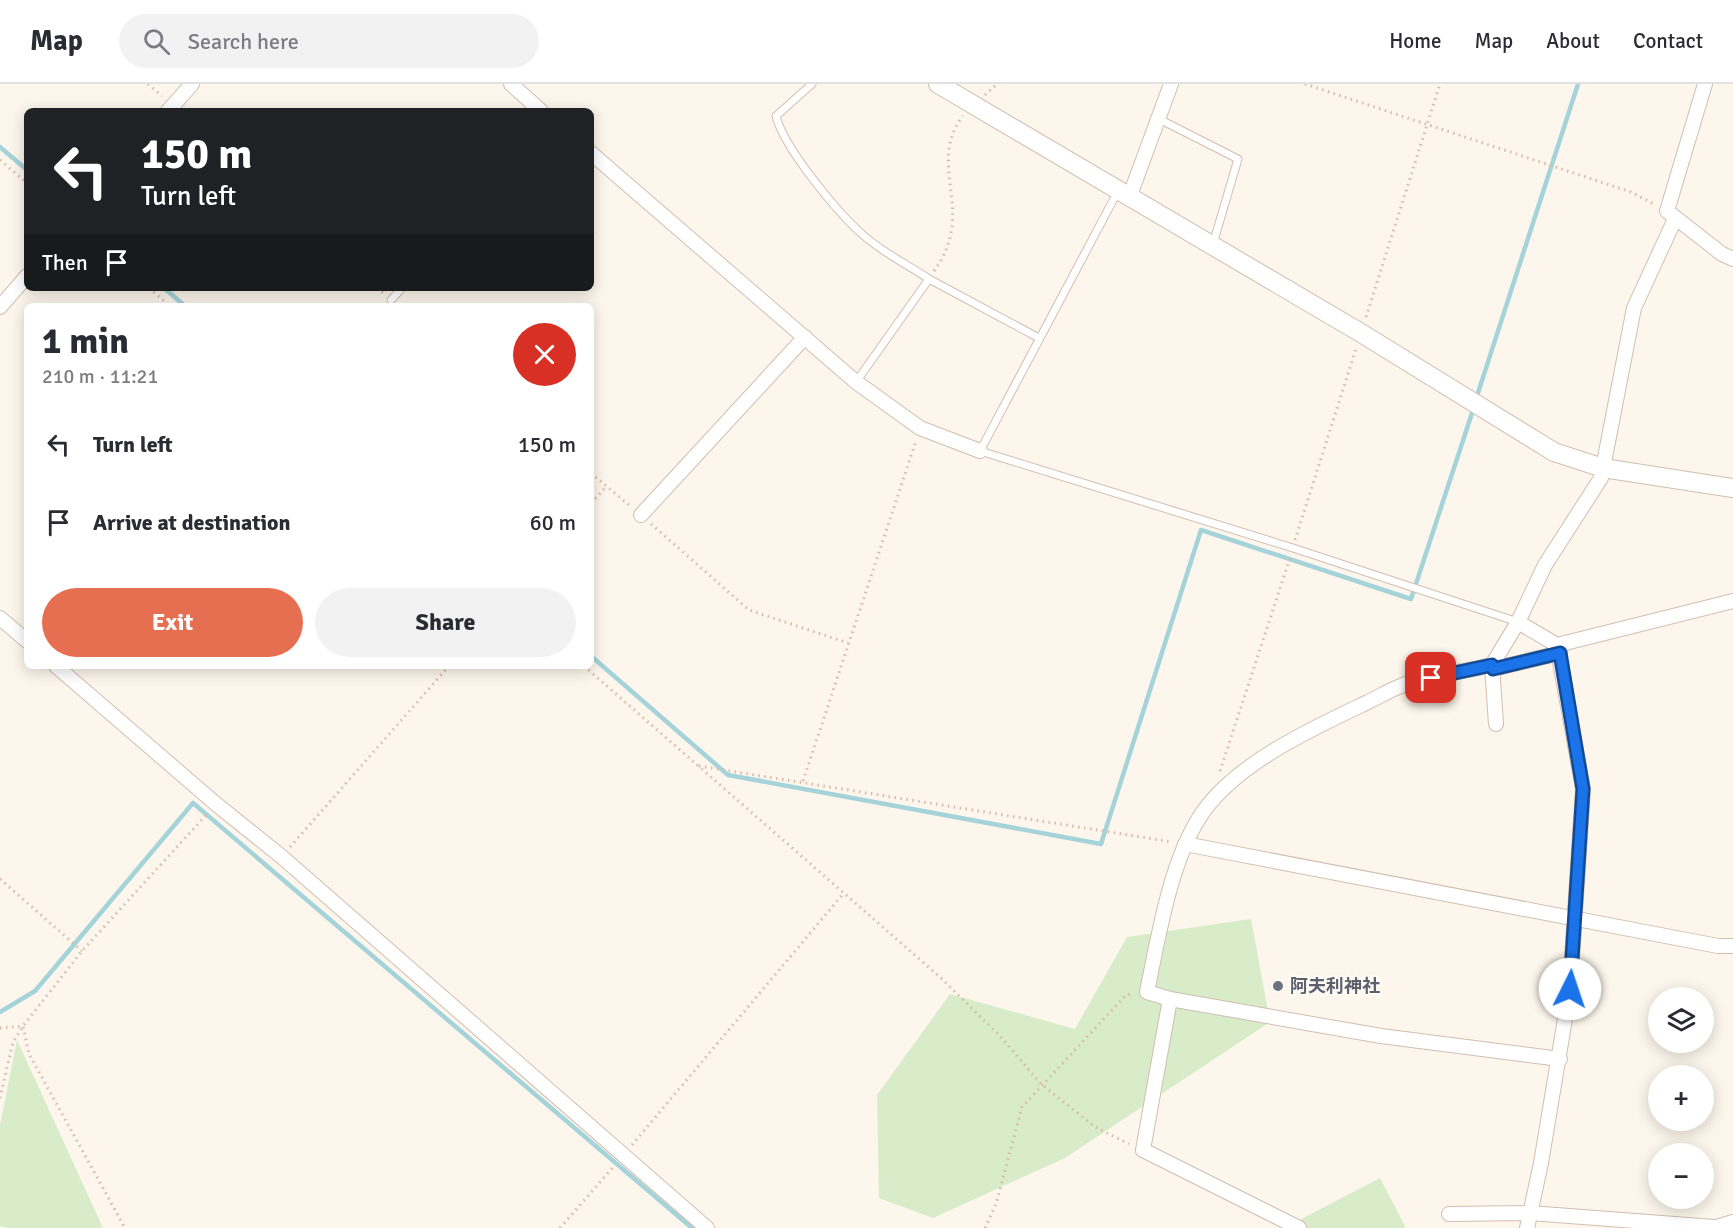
<!DOCTYPE html>
<html lang="en">
<head>
<meta charset="utf-8">
<style>
  body { margin:0; font-family:Signika,"Noto Sans JP",sans-serif; background:#f2f2f3; color:#2b2b33; height:100vh; display:flex; flex-direction:column; font-size:22px; white-space:nowrap }
  * { box-sizing:border-box; margin:0 }
  p { font-size:20px; color:#7c7c81 }
  .icon { flex:none; width:33px; height:33px; fill:none; stroke:currentColor; stroke-width:2; stroke-linecap:round; stroke-linejoin:round }
  .map { position:relative; flex:1; overflow:hidden }
  .panel { position:absolute; left:24px; top:219px; width:570px; height:366px; display:flex; flex-direction:column; background:#fff; border-radius:9px; box-shadow:0 3px 15px #0003 }
  .panel>* { flex:none }
  .top-card { position:absolute; left:24px; top:24px; width:570px; height:183px; border-radius:9px; box-shadow:0 3px 15px #0003; background:#202124; color:#fff; overflow:hidden }
  .fabs { position:absolute; left:1648px; top:903px; display:grid; gap:12px }
  .fabs a { display:grid; place-items:center; width:66px; height:66px; border-radius:50%; background:#fff; box-shadow:0 3px 15px #0003; font-size:30px }
  .pin { position:absolute; display:grid; place-items:center; width:51px; height:51px; color:#fff; margin:-26px; border-radius:12px; box-shadow:0 3px 9px #0006 }
  .me { position:absolute; width:66px; margin:-33px; rotate:4deg; stroke-linejoin:round; filter:drop-shadow(0 0 4px #0008) }
  .turn { display:flex; align-items:center; gap:21px; height:126px; padding:0 18px; font-size:27px }
  .turn .icon { width:78px; height:78px; stroke-width:2.5 }
  .turn b { display:block; font-size:42px; line-height:51px }
  .then { display:flex; align-items:center; height:57px; padding:0 18px; background:#0003; gap:12px; font-size:22px }
  .round { display:grid; place-items:center; flex:none; width:63px; height:63px; border-radius:32px; background:#f2f2f3 }
  .headline { display:flex; align-items:center; justify-content:space-between; height:102px; padding:0 18px }
  h1 { font-size:36px; font-weight:700; line-height:45px }
  .cta { display:flex; gap:12px; margin-top:auto; padding:12px 18px }
  .cta a { flex:1; height:69px; border-radius:36px; background:#e76f51; color:#fff; font-size:24px; font-weight:700; line-height:69px; text-align:center }
  .cta a+a { background:#f2f2f3; color:#2b2b33 }
  ul { padding:0; list-style:none }
  li { display:flex; align-items:center; gap:18px; height:78px; padding:0 18px }
  li div { flex:1 }
  li b { display:block; font-size:22px }
  li em { font-style:normal }
  header { display:flex; align-items:center; gap:36px; box-sizing:border-box; height:84px; padding:0 30px; background:#fff; border-bottom:2px solid #e1e1e2 }
  header strong { font-size:28px }
  nav { display:flex; gap:33px; margin-inline-start:auto; font-size:21px }
  .search { width:420px; height:54px; background:#f2f2f3; display:flex; align-items:center; gap:15px; box-sizing:border-box; padding:0 21px; border-radius:33px; color:#7c7c81; font-size:22px }
  .map>svg:first-child { display:block }
  .green { fill:#d8ecc9 }
  .lines { fill:none; stroke-linecap:round; stroke-linejoin:round }
  .stream { stroke:#a5d3da; stroke-width:4.5 }
  .service-casing { stroke:#d1beb0; stroke-width:9 }
  .minor-casing { stroke:#d1beb0; stroke-width:16 }
  .tertiary-casing { stroke:#d1beb0; stroke-width:20 }
  .path { stroke:#d9b8a5; stroke-width:3; stroke-dasharray:1.5 4.5; stroke-linecap:butt }
  .service { stroke:#fff; stroke-width:7 }
  .minor { stroke:#fff; stroke-width:14 }
  .tertiary { stroke:#fff; stroke-width:18 }
  .route-casing { stroke:#114b97; stroke-width:15 }
  .route { stroke:#1a73e8; stroke-width:10 }
  .worship-dot { fill:#6b7280; stroke:#fffaf3; stroke-width:2 }
  .labels { text-anchor:middle; stroke-width:5; stroke-linejoin:round; paint-order:stroke }
  .worship-label { font-size:18px; font-weight:bold; fill:#5b616d; stroke:#fffaf3; text-anchor:start }
</style>
</head>
<body>
<header>
<strong>Map</strong>
<div class="search"><svg class="icon" aria-label="search" viewBox="0 0 24 24"><circle cx="10" cy="10" r="6"/><path d="M15 15l6 6"/></svg>Search here</div>
<nav><a>Home</a><a>Map</a><a>About</a><a>Contact</a></nav>
</header>
<div class="map">
<svg width="1733" height="1144" viewBox="0 0 1733 1144">
  <rect width="100%" height="100%" fill="#fdf6ec"/>
  <path class="green" d="M1251 835 1270 938 1065 1074 933 1134 879 1114 877 1011 950 910 1075 945 1127 853Z
    M17 956 103 1144H8L0 1142V1041Z
    M1380 1094 1406 1144H1284Z"/>
  <g class="lines">
    <path class="stream" d="M0 63 27 86
      M164 204 185 222
      M1476 315 1578 0
      M591 572 728 691 1101 760 1201 446 1411 515 1474 323
      M0 928 35 907 193 719 692 1144"/>
    <g class="service-casing">
      <path id="service" d="M812 0 776 32C784 64 837 128 863 151 882 168 908 181 929 195L856 298
        M1159 35 1238 75 1213 160
        M1118 107 980 367 1293 464 1518 538
        M929 195 1039 254
        M391 216 402 204"/>
    </g>
    <g class="minor-casing">
      <path id="minor" d="M511 0 541 27
        M1705 0 1667 127 1722 170 1733 175
        M168 27 192 0
        M591 69 856 298 920 344 980 367
        M1129 114 1171 0
        M0 223 27 192
        M641 431 805 253
        M0 534 27 557
        M1518 538 1557 561 1583 705 1570 905 1541 1079 1527 1144
        M1557 561 1733 517
        M1492 581 1496 640
        M56 582 216 720 282 773 707 1144
        M1493 585 1560 569
        M1185 760 1718 862H1733
        M1170 915 1143 1066 1299 1144
        M1560 975 1381 952 1170 915 1147 908C1158 854 1170 780 1199 734 1232 681 1311 645 1366 619 1381 612 1396 602 1412 598 1438 591 1466 587 1492 581L1518 538 1545 481 1601 394 1634 224 1675 135
        M1449 1130 1530 1129 1714 1143
        M1713 1144 1733 1138"/>
    </g>
    <g class="tertiary-casing">
      <path id="tertiary" d="M938 0 1361 249 1554 368 1603 384 1733 404"/>
    </g>
    <path class="path" d="M148 0 162 12
      M1305 0 1631 108 1654 120
      M985 11 997 0
      M0 76 27 99
      M934 187C978 127 925 81 963 32
      M149 204 170 222
      M377 204 383 209
      M1366 233 1440 0
      M591 389 630 422
      M591 419 606 403
      M651 440 749 526 848 559
      M1295 456 1356 265
      M584 582 941 894 1000 952 1041 1000 1095 1043 1129 1060
      M699 682 1172 758
      M1220 687 1290 474
      M803 697 916 357
      M290 763 449 582
      M0 795 82 867
      M0 944 23 942 29 970 125 1144
      M0 1014 13 958 23 942 82 867 207 730
      M632 1061 843 810
      M560 1144 614 1082
      M985 1144 996 1120 1022 1023 1126 911 1133 910"/>
    <use href="#service" class="service"/>
    <use href="#minor" class="minor"/>
    <use href="#tertiary" class="tertiary"/>
  </g>
  <g class="lines">
    <g class="route-casing">
      <path id="route" d="M1431 594 1492 581 1493 585 1560 569 1583 705 1570 905"/>
    </g>
    <use href="#route" class="route"/>
  </g>
  <circle class="worship-dot" cx="1278" cy="902" r="6"/>
  <g class="labels">
    <g class="worship-label">
      <text x="1290" y="908">阿夫利神社</text>
    </g>
  </g>
</svg>
<div class="fabs">
<a><svg class="icon" aria-label="layers" viewBox="0 0 24 24"><path d="M12 4l9 5-9 5-9-5zM3 14l9 5 9-5"/></svg></a>
<a>+</a>
<a>−</a>
</div>
<div class="pin" style="left:1431px;top:594px;background:#d93025"><svg class="icon" aria-label="arrive" viewBox="0 0 24 24"><path d="M6 21V4h12l-3 4 3 4H6"/></svg></div>
<svg class="me" style="left:1570px;top:905px" viewBox="-20 -20 40 40"><circle r="19" fill="#fff"/><path d="M0-13L10 11 0 6-10 11z" fill="#1a73e8"/></svg>
<div class="top-card">
<div class="turn"><svg class="icon" aria-label="left" viewBox="0 0 24 24"><path d="M17 20v-9H6M10 6l-5 5 5 5"/></svg><div><b>150 m</b>Turn left</div></div>
<div class="then">Then<svg class="icon" aria-label="arrive" viewBox="0 0 24 24"><path d="M6 21V4h12l-3 4 3 4H6"/></svg></div>
</div>
<section class="panel">
<div class="headline"><div><h1>1 min</h1><p>210 m · 11:21</p></div><a class="round" style="background:#d93025;color:#fff"><svg class="icon" aria-label="close" viewBox="0 0 24 24"><path d="M6 6l12 12M18 6L6 18"/></svg></a></div>
<ul>
<li><svg class="icon" aria-label="left" viewBox="0 0 24 24"><path d="M17 20v-9H6M10 6l-5 5 5 5"/></svg><div><b>Turn left</b></div><em>150 m</em></li>
<li><svg class="icon" aria-label="arrive" viewBox="0 0 24 24"><path d="M6 21V4h12l-3 4 3 4H6"/></svg><div><b>Arrive at destination</b></div><em>60 m</em></li>
</ul>
<div class="cta"><a>Exit</a><a>Share</a></div>
</section>
</div>
</body>
</html>
